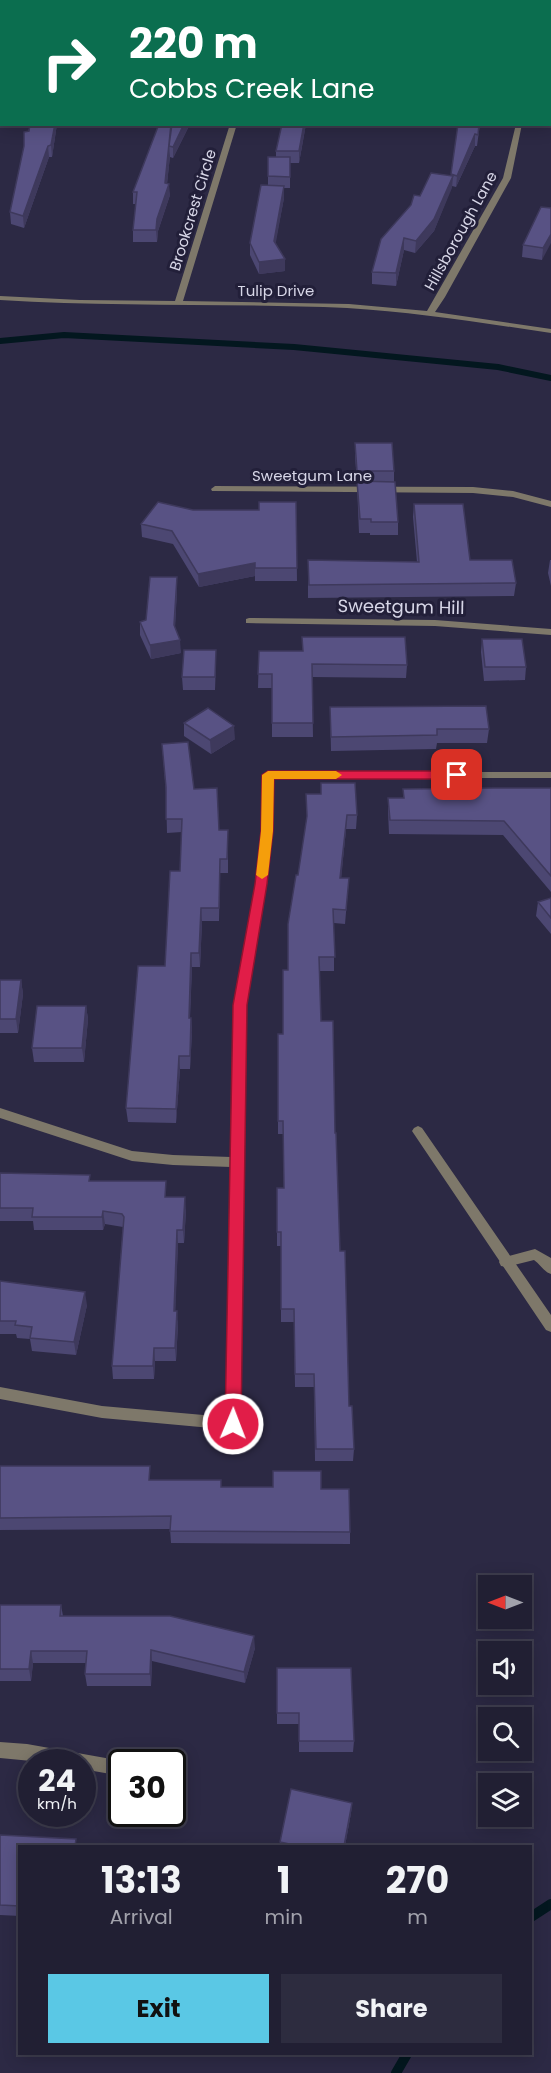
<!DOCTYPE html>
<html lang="en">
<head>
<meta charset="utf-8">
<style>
  body { margin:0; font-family:Poppins,sans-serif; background:#2d2c3f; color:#f1f3f6; height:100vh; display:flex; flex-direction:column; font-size:22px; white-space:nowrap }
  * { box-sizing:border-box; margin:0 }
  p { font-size:20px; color:#a2a2ac }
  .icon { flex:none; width:33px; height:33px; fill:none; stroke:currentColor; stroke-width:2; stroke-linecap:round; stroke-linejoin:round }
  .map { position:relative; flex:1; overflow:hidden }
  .details { position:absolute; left:18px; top:1845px; width:514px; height:210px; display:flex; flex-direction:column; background:#211f33; border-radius:0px; box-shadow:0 3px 15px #0003,0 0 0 2px #3e3d4e }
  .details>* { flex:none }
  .hud { position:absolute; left:0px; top:0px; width:552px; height:126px; box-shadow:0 3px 15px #0003,0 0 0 2px #3e3d4e; background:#0b6e4f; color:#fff; overflow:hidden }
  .needle { width:39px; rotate:270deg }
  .buttons { position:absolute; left:478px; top:1575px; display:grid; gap:12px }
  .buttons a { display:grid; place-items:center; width:54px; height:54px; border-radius:0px; background:#211f33; box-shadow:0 3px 15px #0003,0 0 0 2px #3e3d4e; font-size:30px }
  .speed { position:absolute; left:18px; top:1749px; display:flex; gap:12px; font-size:30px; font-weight:700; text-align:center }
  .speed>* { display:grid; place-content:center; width:78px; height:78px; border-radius:50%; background:#211f33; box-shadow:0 3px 15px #0003,0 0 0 2px #3e3d4e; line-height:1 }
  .speed small { font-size:15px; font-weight:400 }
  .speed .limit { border:3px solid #111; border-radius:9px; background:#fff; color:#111 }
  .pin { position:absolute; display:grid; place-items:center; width:51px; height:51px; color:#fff; margin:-26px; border-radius:12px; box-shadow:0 3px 9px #0006 }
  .me { position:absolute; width:66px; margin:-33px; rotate:1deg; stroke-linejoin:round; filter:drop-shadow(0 0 4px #0008) }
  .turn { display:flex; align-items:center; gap:21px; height:126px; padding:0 30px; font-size:27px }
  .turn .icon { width:78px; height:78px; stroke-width:2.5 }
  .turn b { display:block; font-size:42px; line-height:51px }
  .eta { display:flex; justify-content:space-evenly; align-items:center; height:102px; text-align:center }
  .eta b { font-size:36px; font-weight:700; line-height:42px }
  .cta { display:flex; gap:12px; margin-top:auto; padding:12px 30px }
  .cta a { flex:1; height:69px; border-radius:0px; background:#5ac8e5; color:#111; font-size:24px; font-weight:700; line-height:69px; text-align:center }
  .cta a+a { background:#2d2c3f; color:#f1f3f6 }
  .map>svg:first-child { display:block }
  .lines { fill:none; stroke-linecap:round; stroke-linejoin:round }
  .stream-far1 { stroke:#03171f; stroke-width:6 }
  .stream { stroke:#03171f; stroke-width:10 }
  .service { fill:#7e786a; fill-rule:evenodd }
  .minor { fill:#7e786a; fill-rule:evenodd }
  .wall { fill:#4c4772 }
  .shaded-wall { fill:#3e395c }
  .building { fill:#585284; stroke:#3e395c; stroke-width:1.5 }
  .route { fill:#e11d48; stroke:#92132f; stroke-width:1.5 }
  .slow { fill:#f59e0b }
  .labels { text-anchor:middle; stroke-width:6; stroke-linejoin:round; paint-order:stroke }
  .far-street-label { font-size:15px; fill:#d7d6e7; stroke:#221f39 }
  .street-label { font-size:18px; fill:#d7d6e7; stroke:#221f39 }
</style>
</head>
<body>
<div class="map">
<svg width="551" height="2073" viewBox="0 0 551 2073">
  <rect width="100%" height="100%" fill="#2c2944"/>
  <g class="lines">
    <path class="stream-far1" d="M0 341 64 335 294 347 498 367 551 378"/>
    <path class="stream" d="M531 1917 551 1904
      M396 2073 407 2054"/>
    <path class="service" d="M535 1249 551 1258V1274C544 1272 540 1264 534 1260L506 1267 501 1266 499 1262 501 1258Z"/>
    <path class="minor" d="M68 0H75L66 2Z
      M477 0H484L486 2H478Z
      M550 23H551V27H550Z
      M2 76V85H0V77Z
      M230 124H237L183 301 349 304 427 311 503 178 516 124H522L511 178 445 297 435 312 551 329V333C483 323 415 312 347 308 231 303 116 307 0 300V296L80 300 175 301Z
      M215 486 473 487 513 491 551 501V507L513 497 473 493 212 491 211 489Z
      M249 618 435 620 551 629V635L435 626 246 623V619Z
      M268 772H551V778H273L272 831 267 884 246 1005 240 1424 238 1428 233 1430 102 1418 0 1399V1387L102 1406 226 1417 231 1167 173 1165 132 1161 0 1118V1108L132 1151 173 1155 231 1157 234 1005 255 884 262 831 263 775Z
      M418 1126 422 1128 551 1315V1332L546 1330 414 1134 412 1131 414 1128Z
      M0 1742 27 1744 128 1762H122V1776L82 1769V1762H42L0 1758Z"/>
  </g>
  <path class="wall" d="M526 0H551V7L550 2H531Z
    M30 124H57L52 157H49L24 228 11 224 10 212Z
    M159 124H190L173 158 170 157V156L167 183 170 195 158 231 157 242H133V230L136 204H133V192Z
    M282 124H306L299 163H290V188H284V198L275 244 285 259V271L259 274 250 255V243L268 185V157H276V151Z
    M458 124H480L477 146H475L456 187 452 186 434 231 415 253 404 250 396 286 372 284V272L420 196 451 176Z
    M551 208 542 260 522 257 523 245Z
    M355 443 394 471V482L398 522V535H370V533H359L357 484 355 456Z
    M296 502 297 581H255V576L199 587 173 544 142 537 141 524 193 510H259Z
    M414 504 470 560 516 583 514 596 308 598V560L417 562 413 517Z
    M550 560H551V586L548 573Z
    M177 577V590L175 628 181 653 151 659 140 635V622L146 620Z
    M482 639 526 667 525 680 484 681 481 652Z
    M216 650 215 690H183L182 677Z
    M259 651 407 665 406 678 312 677 313 737H272V688H258Z
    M330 707 489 729 487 743H437L436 749 331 751Z
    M184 723 235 739 211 754 184 736Z
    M162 744 194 789 219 830H228V873H220L219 921H202L200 967H192L190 1018H191L192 1032 190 1069H180L176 1123 128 1122 126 1108 165 966 180 871 182 832 167 833 166 793Z
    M321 783 357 815 356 829H346L341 878H349L345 924 334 923V971H319L321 1021 335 1133 340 1251 349 1406 354 1449 353 1461H315L314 1387H295L294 1322H281V1246H277V1188H284L283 1134H278V1034H283L288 970 321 794Z
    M551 788V892L503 835 389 834 388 811V798H403V789Z
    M551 898V934L536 916 538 902Z
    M0 980H21L23 994 18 1033H0Z
    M86 1006 88 1019 84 1062H34L32 1048Z
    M0 1173 90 1175V1181L166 1197 186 1210 184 1243H178L175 1311 178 1324 176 1361H155L154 1379H113L112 1366 123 1227 105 1224 103 1230H34L33 1221H0Z
    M0 1281 87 1305 76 1355 32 1351 30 1339 17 1338 16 1334H0Z
    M0 1466 222 1487 321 1489 350 1532V1544L171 1543 170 1529 0 1530Z
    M0 1605H61L63 1616 255 1648 245 1683 152 1661 151 1686H87L85 1674 86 1663H33L31 1681H0Z
    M277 1668 354 1741 353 1752H299V1724H277Z
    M352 1803 351 1813 345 1846H280V1842Z
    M0 1835 20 1846V1916L0 1915Z"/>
  <path class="shaded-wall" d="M218 0H231V2H215Z
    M55 124H57L52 157 51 145Z
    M184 124H190L173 158V147Z
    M304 124H306L299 163V151Z
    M475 134V146L456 187 457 176Z
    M48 146 49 157 24 228 23 216Z
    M169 146 170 156 166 194 169 184 170 195 158 231 157 242 156 230 157 219 165 183Z
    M453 176 452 188 434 231 415 253 416 241Z
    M284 186V198L274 253V241Z
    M551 234V243L542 260 543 248Z
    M404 238V250L396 286V273Z
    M285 259V271L259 274V262Z
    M255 563V576L199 587 198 574Z
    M177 577V590L174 639V625Z
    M180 640 181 653 151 659 150 645Z
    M216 650V663L215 690V677Z
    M234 726 235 739 211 754 210 740Z
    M347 815 346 829 340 892V878Z
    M201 908 202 921 200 967 199 953Z
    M191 953 192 967 189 1032V1018Z
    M21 980 23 994 18 1033 16 1019Z
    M86 1006 88 1019 84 1062 82 1048Z
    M191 1018 192 1032 190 1069V1056Z
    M179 1056 180 1069 176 1123V1109Z
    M185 1197 186 1210 184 1243 183 1230Z
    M103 1211 105 1224 103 1230 102 1217Z
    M177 1230 178 1243 175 1324 174 1311Z
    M85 1292 87 1305 76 1355 74 1342Z
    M177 1311 178 1324 176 1361 175 1348Z
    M154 1348 155 1361 154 1379 153 1366Z
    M254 1636 255 1648 245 1683 244 1672Z
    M151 1650 152 1661 151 1686 150 1674Z
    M31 1651 33 1663 31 1681 29 1669Z
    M352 1803 351 1813 345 1846H344Z"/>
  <path class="building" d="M171 0H218L215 2H168Z
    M30 124H55L51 145 48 146 23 216 10 212 24 146V132L29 131Z
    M159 124H171L165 183 169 184 157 219 156 230H133L137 192H133Z
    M172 124H184L173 147 169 146Z
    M282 124H304L299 151H276Z
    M458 124H479L478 135 475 134 457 176 451 174Z
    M268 157H290V177L268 176Z
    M431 173 453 176 434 219 416 241 404 238 396 273 372 272 381 239 411 205 414 195 420 196Z
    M261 185 284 186 274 241 285 259 259 262 250 243Z
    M541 207 551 208V234L543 248 523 245Z
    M355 443H392L394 471H357Z
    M357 481 395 482 398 522H371V519H360Z
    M158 502 193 510H259V502H296L297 568H255V563L198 574 172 531 141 524Z
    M414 504H463L470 560H512L516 583 309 585 308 560 419 562Z
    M150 577H177L174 625 180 640 150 645 140 622 146 620Z
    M302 637H405L407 665 312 664 313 723H272V674H258L259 651H303Z
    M482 639H522L526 667H485Z
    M184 650H216L215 677H182Z
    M486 706 489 729H437V735L331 737 330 707Z
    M208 708 234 726 210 740 184 723Z
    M188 742 194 789 217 788 219 830H228L227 859H220L219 908H201L199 953H191L189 1018H191L190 1056H179L176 1109 126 1108 138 966H165L170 871H180L182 819H166V787L162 744Z
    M321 783H355L357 815H347L340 878H349L346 910 333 909 335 957H319L321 1021H333L335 1133H336L340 1251H345L349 1406H352L354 1449H316L314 1374H295L294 1309H281V1232H277V1188H284L283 1121H278V1034H283V970H288V924L296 875H298L307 816 306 794H321Z
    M495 788H551V876L504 821 390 820 388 798H404L403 789Z
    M551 898V918L538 902Z
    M0 980H21L16 1019H0Z
    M37 1006H86L82 1048H32Z
    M0 1173 90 1175 89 1181H166L165 1197H185L183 1230H177L174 1311H177L175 1348H154L153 1366H112L124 1217 122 1214 103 1211 102 1217H32L33 1208H0Z
    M0 1281 85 1292 74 1342 30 1338 32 1327 15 1325 16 1321H0Z
    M0 1466H150L149 1480H221V1487H273V1471H321V1489H349L350 1532 170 1531 171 1516 0 1518Z
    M0 1605H61L60 1616H170L254 1636 244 1672 151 1650 150 1674H85L87 1651H31L29 1669H0Z
    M277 1668H351L354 1741H299V1713H277Z
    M291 1789 352 1803 344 1846H299L280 1842Z
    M0 1835 76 1839 75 1846H20V1906L0 1905Z"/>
  <path class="route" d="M268 771H457L463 775 457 779H274L273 831 267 884 247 1005 241 1424 239 1429 233 1431 227 1429 225 1424 233 1005 255 884 261 831 262 775Z"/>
  <path class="slow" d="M268 771H336L342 775 336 779H274L273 831 268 875 262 879 256 875 261 831 262 775Z"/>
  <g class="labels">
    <g class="far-street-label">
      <text transform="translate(193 210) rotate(-73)" y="5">Brookcrest Circle</text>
      <text transform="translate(461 231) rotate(-61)" y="5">Hillsborough Lane</text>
      <text x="276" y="296">Tulip Drive</text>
      <text x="312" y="481">Sweetgum Lane</text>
    </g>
    <g class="street-label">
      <text transform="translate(401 607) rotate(1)" y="6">Sweetgum Hill</text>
    </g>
  </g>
</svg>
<div class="buttons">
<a><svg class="needle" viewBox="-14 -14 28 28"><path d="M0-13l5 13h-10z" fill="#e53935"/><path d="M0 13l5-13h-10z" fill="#a2a2ac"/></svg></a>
<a><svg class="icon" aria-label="sound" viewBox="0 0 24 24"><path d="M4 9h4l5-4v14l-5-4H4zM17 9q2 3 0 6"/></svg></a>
<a><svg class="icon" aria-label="search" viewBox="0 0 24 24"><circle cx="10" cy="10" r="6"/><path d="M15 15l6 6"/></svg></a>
<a><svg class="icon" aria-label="layers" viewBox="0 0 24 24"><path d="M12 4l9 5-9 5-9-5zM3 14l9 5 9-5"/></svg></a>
</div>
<div class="speed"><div>24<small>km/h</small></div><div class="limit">30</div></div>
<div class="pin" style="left:457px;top:775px;background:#d93025"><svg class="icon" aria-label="arrive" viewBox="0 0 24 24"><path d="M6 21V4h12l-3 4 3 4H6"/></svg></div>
<svg class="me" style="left:233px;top:1424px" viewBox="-20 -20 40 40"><circle r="17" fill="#e11d48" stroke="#fff" stroke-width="3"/><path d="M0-11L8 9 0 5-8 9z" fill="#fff"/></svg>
<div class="hud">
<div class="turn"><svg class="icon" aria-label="right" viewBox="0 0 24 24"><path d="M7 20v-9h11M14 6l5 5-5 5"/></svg><div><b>220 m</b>Cobbs Creek Lane</div></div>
</div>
<section class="details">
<div class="eta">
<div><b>13:13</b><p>Arrival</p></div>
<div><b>1</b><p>min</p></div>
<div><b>270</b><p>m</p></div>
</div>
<div class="cta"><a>Exit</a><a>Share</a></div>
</section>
</div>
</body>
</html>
